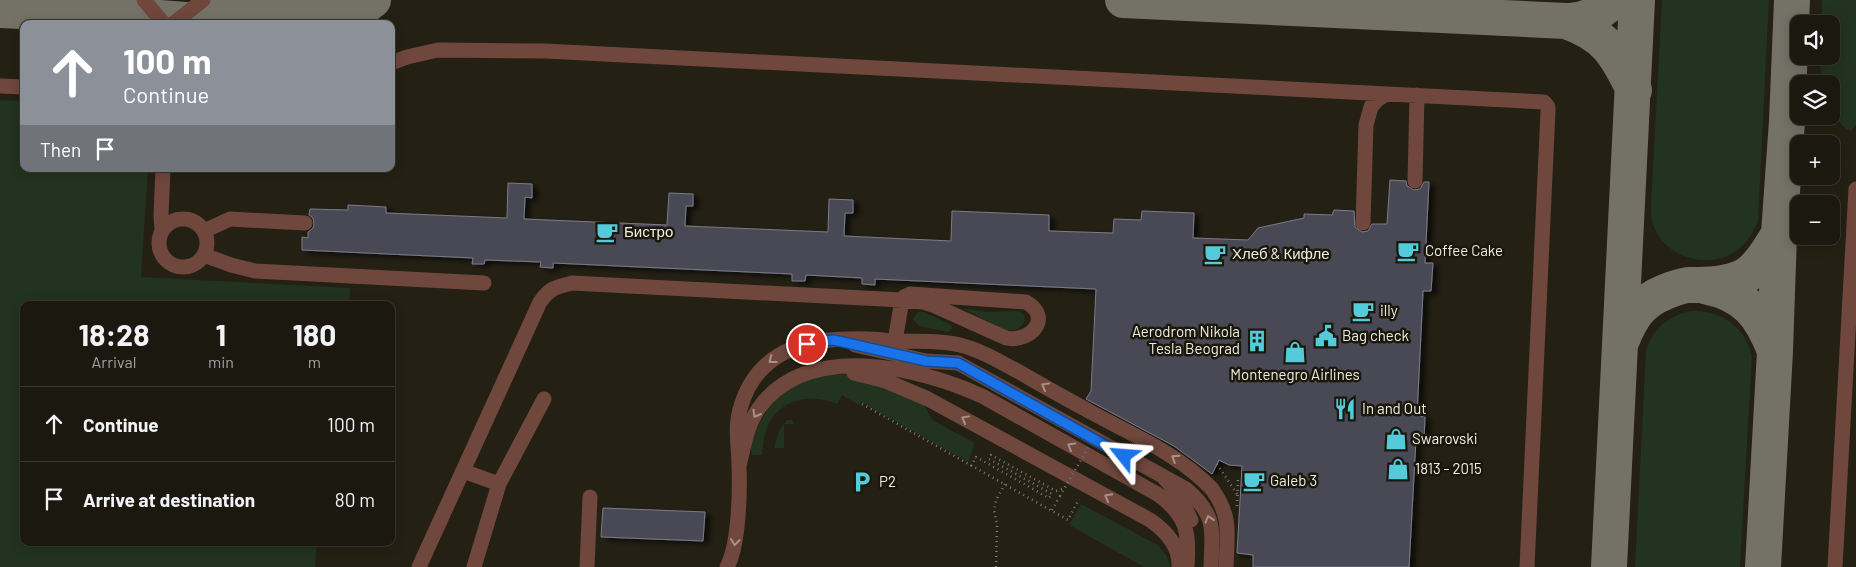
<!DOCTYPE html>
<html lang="en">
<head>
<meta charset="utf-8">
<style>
  body { margin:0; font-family:Barlow,sans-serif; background:#242118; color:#f1f3f6; height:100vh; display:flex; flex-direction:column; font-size:19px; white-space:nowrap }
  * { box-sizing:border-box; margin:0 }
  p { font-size:16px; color:#a0a09e }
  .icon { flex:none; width:28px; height:28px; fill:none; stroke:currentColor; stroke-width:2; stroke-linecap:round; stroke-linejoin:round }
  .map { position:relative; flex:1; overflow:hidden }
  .details { position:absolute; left:20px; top:301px; width:375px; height:245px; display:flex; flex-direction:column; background:#1b180f; border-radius:10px; box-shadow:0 2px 12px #0003,0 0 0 1px #39372f }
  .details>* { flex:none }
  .guide { position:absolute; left:20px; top:20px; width:375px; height:152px; border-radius:10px; box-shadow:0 2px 12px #0003,0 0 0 1px #39372f; background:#8c9099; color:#fff; overflow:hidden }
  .tools { position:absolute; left:1790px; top:15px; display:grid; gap:10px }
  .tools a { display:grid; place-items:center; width:50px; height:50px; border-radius:10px; background:#1b180f; box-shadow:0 2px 12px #0003,0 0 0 1px #39372f; font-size:25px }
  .pin { position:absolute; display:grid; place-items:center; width:42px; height:42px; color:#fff; margin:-21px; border:2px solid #fff; border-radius:50%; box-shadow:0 1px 5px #0007 }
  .me { position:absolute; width:55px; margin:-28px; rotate:298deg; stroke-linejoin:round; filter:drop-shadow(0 0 4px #0008) }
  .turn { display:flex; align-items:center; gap:18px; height:105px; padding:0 20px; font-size:22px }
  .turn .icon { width:65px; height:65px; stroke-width:2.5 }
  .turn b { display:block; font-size:35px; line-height:42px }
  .then { display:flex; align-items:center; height:48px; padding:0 20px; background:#0003; gap:10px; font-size:19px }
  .eta { display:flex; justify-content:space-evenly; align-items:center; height:85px; text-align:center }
  .eta b { font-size:30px; font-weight:700; line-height:35px }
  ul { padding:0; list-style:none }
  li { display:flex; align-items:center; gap:15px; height:75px; padding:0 20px; border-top:1px solid #39372f }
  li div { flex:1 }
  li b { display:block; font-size:19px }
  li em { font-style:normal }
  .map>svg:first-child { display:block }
  .green { fill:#22331f }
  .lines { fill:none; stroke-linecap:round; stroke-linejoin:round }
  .taxiway { stroke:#747166; stroke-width:36 }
  .building { fill:#494956; stroke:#7b7b89; filter:url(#shadow) }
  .path { stroke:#7e7a70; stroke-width:2.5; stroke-dasharray:1 4; stroke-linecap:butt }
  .minor { stroke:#6f473c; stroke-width:15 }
  .path-bridge { stroke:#7e7a70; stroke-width:2.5; stroke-dasharray:1 4; stroke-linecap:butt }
  .minor-bridge { stroke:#6f473c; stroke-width:15 }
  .oneway { stroke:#a99188 }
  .route-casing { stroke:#114b97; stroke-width:12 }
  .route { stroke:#1a73e8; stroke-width:9 }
  .labels { text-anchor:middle; stroke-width:5; stroke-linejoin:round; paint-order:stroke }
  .poi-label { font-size:15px; fill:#efece4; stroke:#1a170b; text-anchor:start }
</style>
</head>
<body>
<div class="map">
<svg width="1856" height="567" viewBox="0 0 1856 567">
  <defs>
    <filter id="shadow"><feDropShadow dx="5.5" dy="3" stdDeviation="2.5" flood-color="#0009"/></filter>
  </defs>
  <rect width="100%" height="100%" fill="#242014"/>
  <path class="green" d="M1662 0H1769L1758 221C1754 231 1749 240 1741 247 1714 271 1668 261 1654 227 1651 220 1651 212 1651 204Z
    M1822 0H1856V125L1851 131 1845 128 1831 113V84H1821L1820 56H1831V24H1821Z
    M0 100 24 101V169H148L141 277 350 288 349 305H24V542L317 543 315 567H0Z
    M962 308 986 312 1019 311 1024 315C1027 326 1017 332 1006 330Z
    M1691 311C1722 310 1744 326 1752 356L1740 567H1635L1646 350C1654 328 1668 316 1691 311Z
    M918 312H924L948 323 951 325 952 329 948 332 919 326 913 319Z
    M840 374 856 377 923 403 932 420 973 442 974 446 968 462 861 402 859 405 842 395 837 404C809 392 776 400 766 431 763 439 763 447 762 455H752C749 445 753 438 757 429 773 392 801 377 840 374Z
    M787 420H792L794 424H784V448H774L779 431Z
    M1081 504 1158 545 1167 556 1170 567H1144L1069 525Z"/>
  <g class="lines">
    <path class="taxiway" d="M218 0C236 11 327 17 348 12 357 10 366 6 373 0
      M1123 0 1566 21C1606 35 1616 53 1634 90
      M0 10 159 18 238 24
      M1566 21C1585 22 1601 12 1614 0
      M1705 286C1745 294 1761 314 1775 351
      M1621 342C1631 317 1640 302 1665 292 1672 289 1681 286 1688 285 1708 285 1726 285 1745 276 1760 267 1770 248 1779 234
      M1609 567 1637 0
      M1763 567 1775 351 1779 234 1787 121 1792 0"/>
  </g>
  <path class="building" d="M1390 180 1406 181 1407 186 1414 190 1420 189 1424 182H1429L1425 263H1433L1431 291H1423L1417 416 1425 417 1424 439H1416L1409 567H1253V555L1237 553 1242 466 1229 465 1219 460 1212 474 1174 446 1086 399 1091 391 1096 289 875 279V285L862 284V278L806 275 805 281H792V274L553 263V268L540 267 541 262 485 260 484 264H472L473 258 302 250V237L308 238V232L313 228 314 224 313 218 309 215 310 209 348 210V205L386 207V213L507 218 508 183 532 184V198L525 197 524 219 667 225 669 193 693 194V206H686L685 226 828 232 829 199 853 200V213H845L844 236 951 241 952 211 1049 215V231L1113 233 1114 219 1141 220 1142 211 1194 213 1193 238 1248 240 1258 228 1304 218V214L1332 215 1334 210 1354 211 1355 227 1362 232 1368 231 1372 224H1387Z
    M603 508 705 512 703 541 601 537Z"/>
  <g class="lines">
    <path class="path" d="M862 404 1068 520 1079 499
      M1217 464 1237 494
      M971 466 976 457 1049 498 1052 494 989 459 991 455 1056 491 1062 489
      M1237 506 1238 479
      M1052 510 1060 496
      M996 567 997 525 994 510 996 500 1005 484"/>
    <path class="minor" d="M144 0 164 24
      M173 24 203 0
      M391 63 407 57 438 50 545 51 1544 102 1548 107V111L1527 567
      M0 86 24 87
      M1415 181 1417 95
      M159 243a24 24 0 1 1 48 0a24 24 0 1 1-48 0Z
      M1363 223 1366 125 1371 107 1377 100 1385 95
      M162 231 161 215 163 169
      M204 231 230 219 305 223
      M204 255 231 265 255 271 484 283
      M910 294 1026 302C1053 317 1031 343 1006 338L935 306 923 302 902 300 904 297Z
      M855 345 926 361 958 363
      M854 373 886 381 928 399 1150 520C1166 531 1180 547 1179 567
      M739 466C744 446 747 425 759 408 807 341 919 367 982 396L1159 495C1188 517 1189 533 1187 567
      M463 471 499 484 474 567
      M1165 479 1178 493 1191 520
      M499 484 544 399
      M1212 489C1232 517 1227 534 1226 567
      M419 567 540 302C550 288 555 287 572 283L902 300 895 341
      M587 567 590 497
      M727 567C739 545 740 492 739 466 739 446 734 427 741 406 759 346 814 337 869 339 878 339 887 341 896 341 917 342 939 340 960 345 981 350 1002 363 1021 373 1043 386 1065 398 1087 410
      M1835 567 1856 189"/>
    <path class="path-bridge" d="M1060 496 1088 448"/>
    <path class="minor-bridge" d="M958 363 1186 489C1217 516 1212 529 1211 567
      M1087 410C1130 434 1178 453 1212 489"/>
  </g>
  <defs><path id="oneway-chevron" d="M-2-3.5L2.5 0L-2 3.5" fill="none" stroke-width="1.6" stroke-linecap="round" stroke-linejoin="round" transform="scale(1.25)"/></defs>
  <g class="oneway">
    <use href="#oneway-chevron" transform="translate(772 360) rotate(143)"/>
    <use href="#oneway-chevron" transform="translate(1045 386) rotate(-151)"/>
    <use href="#oneway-chevron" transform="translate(756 414) rotate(120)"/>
    <use href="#oneway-chevron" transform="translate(965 419) rotate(-151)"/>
    <use href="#oneway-chevron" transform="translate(1071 446) rotate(-150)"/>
    <use href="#oneway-chevron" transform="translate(1175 458) rotate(-147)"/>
    <use href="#oneway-chevron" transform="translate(1108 497) rotate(-152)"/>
    <use href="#oneway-chevron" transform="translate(1209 519) rotate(-107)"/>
    <use href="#oneway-chevron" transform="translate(735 542) rotate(97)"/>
  </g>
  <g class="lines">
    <g class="route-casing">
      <path id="route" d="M807 344 821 341 834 340 926 361 958 363 1124 456"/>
    </g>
    <use href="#route" class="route"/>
  </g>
  <defs>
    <g id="cafe-bare" transform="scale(1.725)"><path d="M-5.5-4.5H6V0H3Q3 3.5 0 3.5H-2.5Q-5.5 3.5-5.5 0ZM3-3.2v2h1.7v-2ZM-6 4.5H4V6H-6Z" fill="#53cbda" stroke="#1a170b" stroke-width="2.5" paint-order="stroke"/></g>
    <g id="civic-bare" transform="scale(1.725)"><path d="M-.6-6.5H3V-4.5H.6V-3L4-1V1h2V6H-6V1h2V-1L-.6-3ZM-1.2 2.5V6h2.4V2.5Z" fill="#53cbda" stroke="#1a170b" stroke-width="2.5" paint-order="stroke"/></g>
    <g id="building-bare" transform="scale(1.725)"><path d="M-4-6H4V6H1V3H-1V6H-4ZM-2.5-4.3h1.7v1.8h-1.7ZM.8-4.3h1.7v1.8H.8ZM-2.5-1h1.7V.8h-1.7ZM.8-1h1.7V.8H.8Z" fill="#53cbda" stroke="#1a170b" stroke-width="2.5" paint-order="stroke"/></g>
    <g id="shop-bare" transform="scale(1.725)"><path d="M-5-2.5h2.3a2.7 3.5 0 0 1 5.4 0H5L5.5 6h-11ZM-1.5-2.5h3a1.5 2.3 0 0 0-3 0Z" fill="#53cbda" stroke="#1a170b" stroke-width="2.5" paint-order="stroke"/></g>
    <g id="restaurant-bare" transform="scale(1.725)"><path d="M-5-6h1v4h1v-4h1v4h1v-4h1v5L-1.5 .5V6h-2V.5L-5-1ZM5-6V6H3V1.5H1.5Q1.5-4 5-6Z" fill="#53cbda" stroke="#1a170b" stroke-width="2.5" paint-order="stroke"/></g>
    <g id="parking-bare" transform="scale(1.725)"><path d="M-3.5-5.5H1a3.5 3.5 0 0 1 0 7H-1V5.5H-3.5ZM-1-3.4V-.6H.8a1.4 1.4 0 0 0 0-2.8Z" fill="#53cbda" stroke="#1a170b" stroke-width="2.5" paint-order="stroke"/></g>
  </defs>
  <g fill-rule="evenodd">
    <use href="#cafe-bare" x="607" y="232"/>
    <use href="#cafe-bare" x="1408" y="251"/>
    <use href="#cafe-bare" x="1215" y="254"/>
    <use href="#cafe-bare" x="1363" y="311"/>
    <use href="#civic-bare" x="1326" y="336"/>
    <use href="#building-bare" x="1257" y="341"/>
    <use href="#shop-bare" x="1295" y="352"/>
    <use href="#restaurant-bare" x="1345" y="409"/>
    <use href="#shop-bare" x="1396" y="439"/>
    <use href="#shop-bare" x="1398" y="469"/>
    <use href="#cafe-bare" x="1254" y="481"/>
    <use href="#parking-bare" x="862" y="482"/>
  </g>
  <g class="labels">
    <g class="poi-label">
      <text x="624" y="237">Бистро</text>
      <text x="1425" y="256">Coffee Cake</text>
      <text x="1232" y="259">Хлеб &amp; Кифле</text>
      <text x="1380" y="316">illy</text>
      <text x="1240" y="337" text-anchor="end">Aerodrom Nikola<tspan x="1240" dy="17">Tesla Beograd</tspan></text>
      <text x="1342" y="341">Bag check</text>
      <text x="1295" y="380" text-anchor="middle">Montenegro Airlines</text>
      <text x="1362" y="414">In and Out</text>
      <text x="1412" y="444">Swarovski</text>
      <text x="1415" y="474">1813 - 2015</text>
      <text x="1270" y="486">Galeb 3</text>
      <text x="879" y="487">P2</text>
    </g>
  </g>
</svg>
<div class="tools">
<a><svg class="icon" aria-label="sound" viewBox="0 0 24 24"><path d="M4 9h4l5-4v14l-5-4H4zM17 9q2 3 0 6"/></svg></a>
<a><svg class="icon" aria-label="layers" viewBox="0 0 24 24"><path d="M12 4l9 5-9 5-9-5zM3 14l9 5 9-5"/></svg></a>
<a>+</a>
<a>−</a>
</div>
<div class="pin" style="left:807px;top:344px;background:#d93025"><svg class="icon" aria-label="arrive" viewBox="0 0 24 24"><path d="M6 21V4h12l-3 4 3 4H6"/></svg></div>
<svg class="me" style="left:1124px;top:456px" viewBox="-20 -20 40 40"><path d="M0-17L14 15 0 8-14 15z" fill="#1a73e8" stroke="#fff" stroke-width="4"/></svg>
<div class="guide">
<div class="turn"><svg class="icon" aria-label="ahead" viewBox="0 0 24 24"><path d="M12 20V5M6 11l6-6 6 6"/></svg><div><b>100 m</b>Continue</div></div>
<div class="then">Then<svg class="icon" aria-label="arrive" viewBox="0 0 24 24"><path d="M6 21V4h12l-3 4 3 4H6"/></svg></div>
</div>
<section class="details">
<div class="eta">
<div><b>18:28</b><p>Arrival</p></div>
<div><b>1</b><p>min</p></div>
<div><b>180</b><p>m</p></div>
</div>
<ul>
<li><svg class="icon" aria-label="ahead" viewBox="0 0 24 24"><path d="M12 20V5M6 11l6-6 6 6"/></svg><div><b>Continue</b></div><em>100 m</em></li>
<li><svg class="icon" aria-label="arrive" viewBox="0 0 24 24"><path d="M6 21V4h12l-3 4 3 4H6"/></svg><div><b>Arrive at destination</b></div><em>80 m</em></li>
</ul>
</section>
</div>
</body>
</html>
